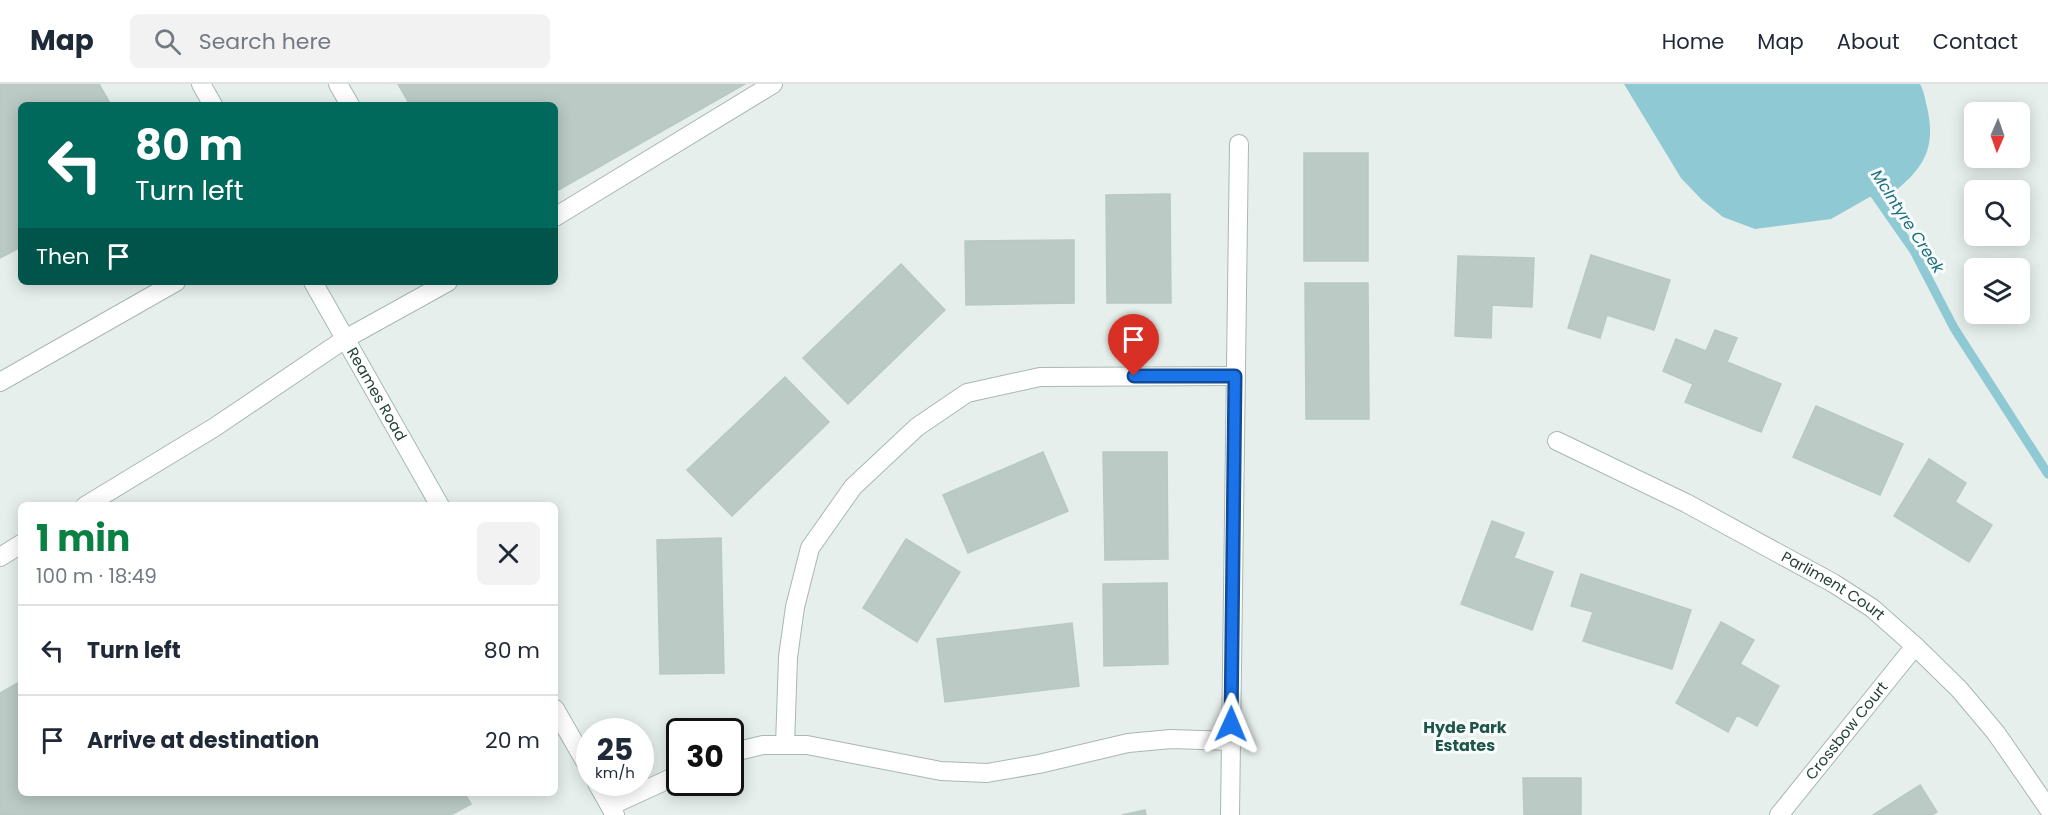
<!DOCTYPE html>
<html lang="en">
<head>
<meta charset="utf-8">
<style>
  body { margin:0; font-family:Poppins,sans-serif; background:#f2f2f3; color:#1f2937; height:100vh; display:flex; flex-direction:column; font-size:22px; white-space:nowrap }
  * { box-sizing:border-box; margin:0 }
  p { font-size:20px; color:#747a83 }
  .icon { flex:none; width:33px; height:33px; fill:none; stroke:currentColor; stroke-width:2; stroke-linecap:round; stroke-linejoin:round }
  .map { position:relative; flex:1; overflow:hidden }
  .sheet { position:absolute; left:18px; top:418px; width:540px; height:294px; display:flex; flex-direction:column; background:#fff; border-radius:9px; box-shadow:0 3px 15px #0003 }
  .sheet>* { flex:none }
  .top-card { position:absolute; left:18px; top:18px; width:540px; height:183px; border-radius:9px; box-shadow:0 3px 15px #0003; background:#00695c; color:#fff; overflow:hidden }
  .needle { width:39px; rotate:182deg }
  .controls { position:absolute; left:1964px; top:18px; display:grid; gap:12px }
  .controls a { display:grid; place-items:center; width:66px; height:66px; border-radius:9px; background:#fff; box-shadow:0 3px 15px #0003; font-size:30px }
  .speed { position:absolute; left:576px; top:634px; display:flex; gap:12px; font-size:30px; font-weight:700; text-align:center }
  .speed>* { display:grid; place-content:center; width:78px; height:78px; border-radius:50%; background:#fff; box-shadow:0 3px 15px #0003; line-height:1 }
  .speed small { font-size:15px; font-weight:400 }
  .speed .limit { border:3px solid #111; border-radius:9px; background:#fff; color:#111 }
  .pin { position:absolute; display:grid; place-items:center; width:51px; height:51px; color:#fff; margin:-62px -26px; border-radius:50% 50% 50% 0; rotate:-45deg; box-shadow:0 0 6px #0007 }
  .pin .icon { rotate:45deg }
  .me { position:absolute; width:66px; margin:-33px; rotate:1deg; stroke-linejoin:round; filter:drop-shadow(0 0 4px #0008) }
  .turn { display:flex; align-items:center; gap:21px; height:126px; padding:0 18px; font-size:27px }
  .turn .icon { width:78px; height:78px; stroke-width:2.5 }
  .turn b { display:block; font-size:42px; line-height:51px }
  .then { display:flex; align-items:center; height:57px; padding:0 18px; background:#0003; gap:12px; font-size:22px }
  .round { display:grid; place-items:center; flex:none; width:63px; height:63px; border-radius:9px; background:#f2f2f3 }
  .headline { display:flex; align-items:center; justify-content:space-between; height:102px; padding:0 18px }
  h1 { font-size:36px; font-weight:700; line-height:45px; color:#0b8043 }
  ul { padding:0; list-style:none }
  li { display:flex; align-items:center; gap:18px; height:90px; padding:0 18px; border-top:2px solid #e0e1e3 }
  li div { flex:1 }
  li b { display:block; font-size:22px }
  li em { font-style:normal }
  header { display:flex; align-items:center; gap:36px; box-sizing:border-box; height:84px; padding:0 30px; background:#fff; border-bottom:2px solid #e0e1e3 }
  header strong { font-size:28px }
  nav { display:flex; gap:33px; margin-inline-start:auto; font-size:21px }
  .search { width:420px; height:54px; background:#f2f2f3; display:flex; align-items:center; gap:15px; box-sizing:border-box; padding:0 21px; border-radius:9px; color:#747a83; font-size:22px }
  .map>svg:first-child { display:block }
  .water { fill:#8ec9d4 }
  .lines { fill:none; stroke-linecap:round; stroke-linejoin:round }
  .stream { stroke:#8ec9d4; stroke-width:9 }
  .building { fill:#bbcac4; stroke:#b8c9c2; stroke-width:1.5 }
  .service-casing { stroke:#a8b8b2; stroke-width:20 }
  .minor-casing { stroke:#a8b8b2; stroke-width:20 }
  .secondary-casing { stroke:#a4bbb3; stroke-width:20 }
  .service { stroke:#fff; stroke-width:18 }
  .minor { stroke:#fff; stroke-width:18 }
  .secondary { stroke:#fff; stroke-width:18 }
  .route-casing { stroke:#114b97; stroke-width:15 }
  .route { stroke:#1a73e8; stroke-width:10 }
  .labels { text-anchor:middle; stroke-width:6; stroke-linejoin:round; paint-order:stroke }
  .street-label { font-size:15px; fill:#24423a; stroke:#f7fbf9 }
  .water-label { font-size:16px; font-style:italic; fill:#1c6f80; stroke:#f7fbf9 }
  .neighbourhood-label { font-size:16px; font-weight:bold; fill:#1f5548; stroke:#f7fbf9 }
</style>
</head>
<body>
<header>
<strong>Map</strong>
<div class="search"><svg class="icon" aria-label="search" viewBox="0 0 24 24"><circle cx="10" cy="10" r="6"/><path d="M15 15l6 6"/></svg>Search here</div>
<nav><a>Home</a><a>Map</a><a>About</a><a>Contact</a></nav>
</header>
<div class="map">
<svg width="2048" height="731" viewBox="0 0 2048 731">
  <rect width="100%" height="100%" fill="#e6efeb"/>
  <path class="water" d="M1624 0H1920C1924 7 1925 15 1927 23 1937 67 1922 86 1889 112L1875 110 1831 135 1755 145 1723 133 1702 116 1681 94Z"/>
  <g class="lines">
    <path class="stream" d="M1868 101 1914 167 1954 244 2048 390"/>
  </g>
  <path class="building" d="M0 0H99L111 21H21V163L0 174Z
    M398 0H745L555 108V21H410Z
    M1304 69H1368V177H1304Z
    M1170 110 1171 219H1107L1106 111Z
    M1074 156V219L966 221 965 157Z
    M1591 171 1670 196 1654 246 1607 231 1600 254 1568 244Z
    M1458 172 1534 174 1532 223 1492 221 1491 254 1455 252Z
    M901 180 945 226 848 320 803 274Z
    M1305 199H1368L1369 335H1306Z
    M1715 246 1737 254 1727 278 1781 300 1761 348 1685 318 1693 300 1663 287 1676 255 1706 267Z
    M785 293 829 338 732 432 687 386Z
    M1816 322 1903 360 1880 411 1793 373Z
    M1043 368 1068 427 968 469 943 411Z
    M1103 368H1167L1168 475 1105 476Z
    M1929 375 1966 399 1955 418 1992 441 1969 478 1894 432Z
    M1492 437 1524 449 1514 474 1553 488 1532 546 1461 520Z
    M721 454 724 589 660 590 657 456Z
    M906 455 960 488 917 558 863 524Z
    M1581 490 1691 526 1672 585 1583 557 1593 528 1571 522Z
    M1167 499 1168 580 1104 582 1103 500Z
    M1721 538 1754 556 1740 580 1779 602 1757 642 1737 631 1728 648 1676 619Z
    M1072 539 1079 602 945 618 937 555Z
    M21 597V710H465L471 720 451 731H0V609Z
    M1523 694H1581V731H1524Z
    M1920 701 1937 728 1932 731H1873Z
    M1145 726 1146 731H1122Z"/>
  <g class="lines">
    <g class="service-casing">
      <path id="service" d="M338 0 350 21
        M555 133 773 0
        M0 298 176 198
        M85 422 215 343 345 255 448 198
        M0 473 21 460"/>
    </g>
    <g class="minor-casing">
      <g id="minor">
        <path id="s1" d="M1557 357 1686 419 1833 499 1872 524 1915 562 1959 605 1996 649 2048 724"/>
        <path d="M785 661 788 573 795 523 810 464 853 403 917 343 967 309 1040 293 1235 292"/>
        <path d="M730 669 763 661H807L941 687 987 689 1039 680 1128 659 1171 655 1231 657 1239 60"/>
        <path d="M610 722 680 690"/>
        <path d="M1230 731 1231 657"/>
        <path id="s2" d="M1779 731 1915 562"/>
      </g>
    </g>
    <g class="secondary-casing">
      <g id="secondary">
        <path d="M201 0 213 21"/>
        <path id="s3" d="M313 198 440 422"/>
        <path d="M555 625 590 686"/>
        <path d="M597 699 615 731"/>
      </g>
    </g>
    <use href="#service" class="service"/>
    <use href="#minor" class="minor"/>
    <use href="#secondary" class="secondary"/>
  </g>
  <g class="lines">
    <g class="route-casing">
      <path id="route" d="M1134 292H1235L1231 640"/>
    </g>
    <use href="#route" class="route"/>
  </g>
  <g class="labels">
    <g class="street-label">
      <text dy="5" stroke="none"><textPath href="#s3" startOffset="129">Reames Road</textPath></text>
      <text dy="5" stroke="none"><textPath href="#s1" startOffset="312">Parliment Court</textPath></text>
      <text dy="5" stroke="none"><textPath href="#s2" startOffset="108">Crossbow Court</textPath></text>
    </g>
    <g class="water-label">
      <text transform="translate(1908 137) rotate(57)" y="6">McIntyre Creek</text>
    </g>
    <g class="neighbourhood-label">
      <text x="1465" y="649">Hyde Park<tspan x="1465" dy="18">Estates</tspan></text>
    </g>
  </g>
</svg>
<div class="controls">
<a><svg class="needle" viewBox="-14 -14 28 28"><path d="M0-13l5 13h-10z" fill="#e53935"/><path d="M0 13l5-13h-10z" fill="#747a83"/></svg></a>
<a><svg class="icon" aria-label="search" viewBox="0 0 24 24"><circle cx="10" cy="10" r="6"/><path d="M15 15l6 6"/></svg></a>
<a><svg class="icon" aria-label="layers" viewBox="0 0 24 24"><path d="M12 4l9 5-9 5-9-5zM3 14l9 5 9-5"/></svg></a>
</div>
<div class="speed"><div>25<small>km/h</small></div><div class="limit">30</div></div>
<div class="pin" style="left:1134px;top:292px;background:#d93025"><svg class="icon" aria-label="arrive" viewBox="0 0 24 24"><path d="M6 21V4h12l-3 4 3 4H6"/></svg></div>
<svg class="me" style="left:1231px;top:640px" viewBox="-20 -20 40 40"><path d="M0-17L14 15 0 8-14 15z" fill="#1a73e8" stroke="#fff" stroke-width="4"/></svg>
<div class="top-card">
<div class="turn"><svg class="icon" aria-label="left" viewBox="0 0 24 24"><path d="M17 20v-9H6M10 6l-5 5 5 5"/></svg><div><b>80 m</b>Turn left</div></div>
<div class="then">Then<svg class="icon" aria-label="arrive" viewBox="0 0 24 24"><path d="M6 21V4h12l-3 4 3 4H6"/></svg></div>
</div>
<section class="sheet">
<div class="headline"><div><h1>1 min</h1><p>100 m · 18:49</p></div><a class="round"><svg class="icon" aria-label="close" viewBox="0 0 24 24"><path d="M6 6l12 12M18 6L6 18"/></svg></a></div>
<ul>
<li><svg class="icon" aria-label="left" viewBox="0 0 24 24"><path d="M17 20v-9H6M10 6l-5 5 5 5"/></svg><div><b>Turn left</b></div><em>80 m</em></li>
<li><svg class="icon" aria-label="arrive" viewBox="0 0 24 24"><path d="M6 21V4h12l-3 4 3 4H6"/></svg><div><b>Arrive at destination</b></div><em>20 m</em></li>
</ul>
</section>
</div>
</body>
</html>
